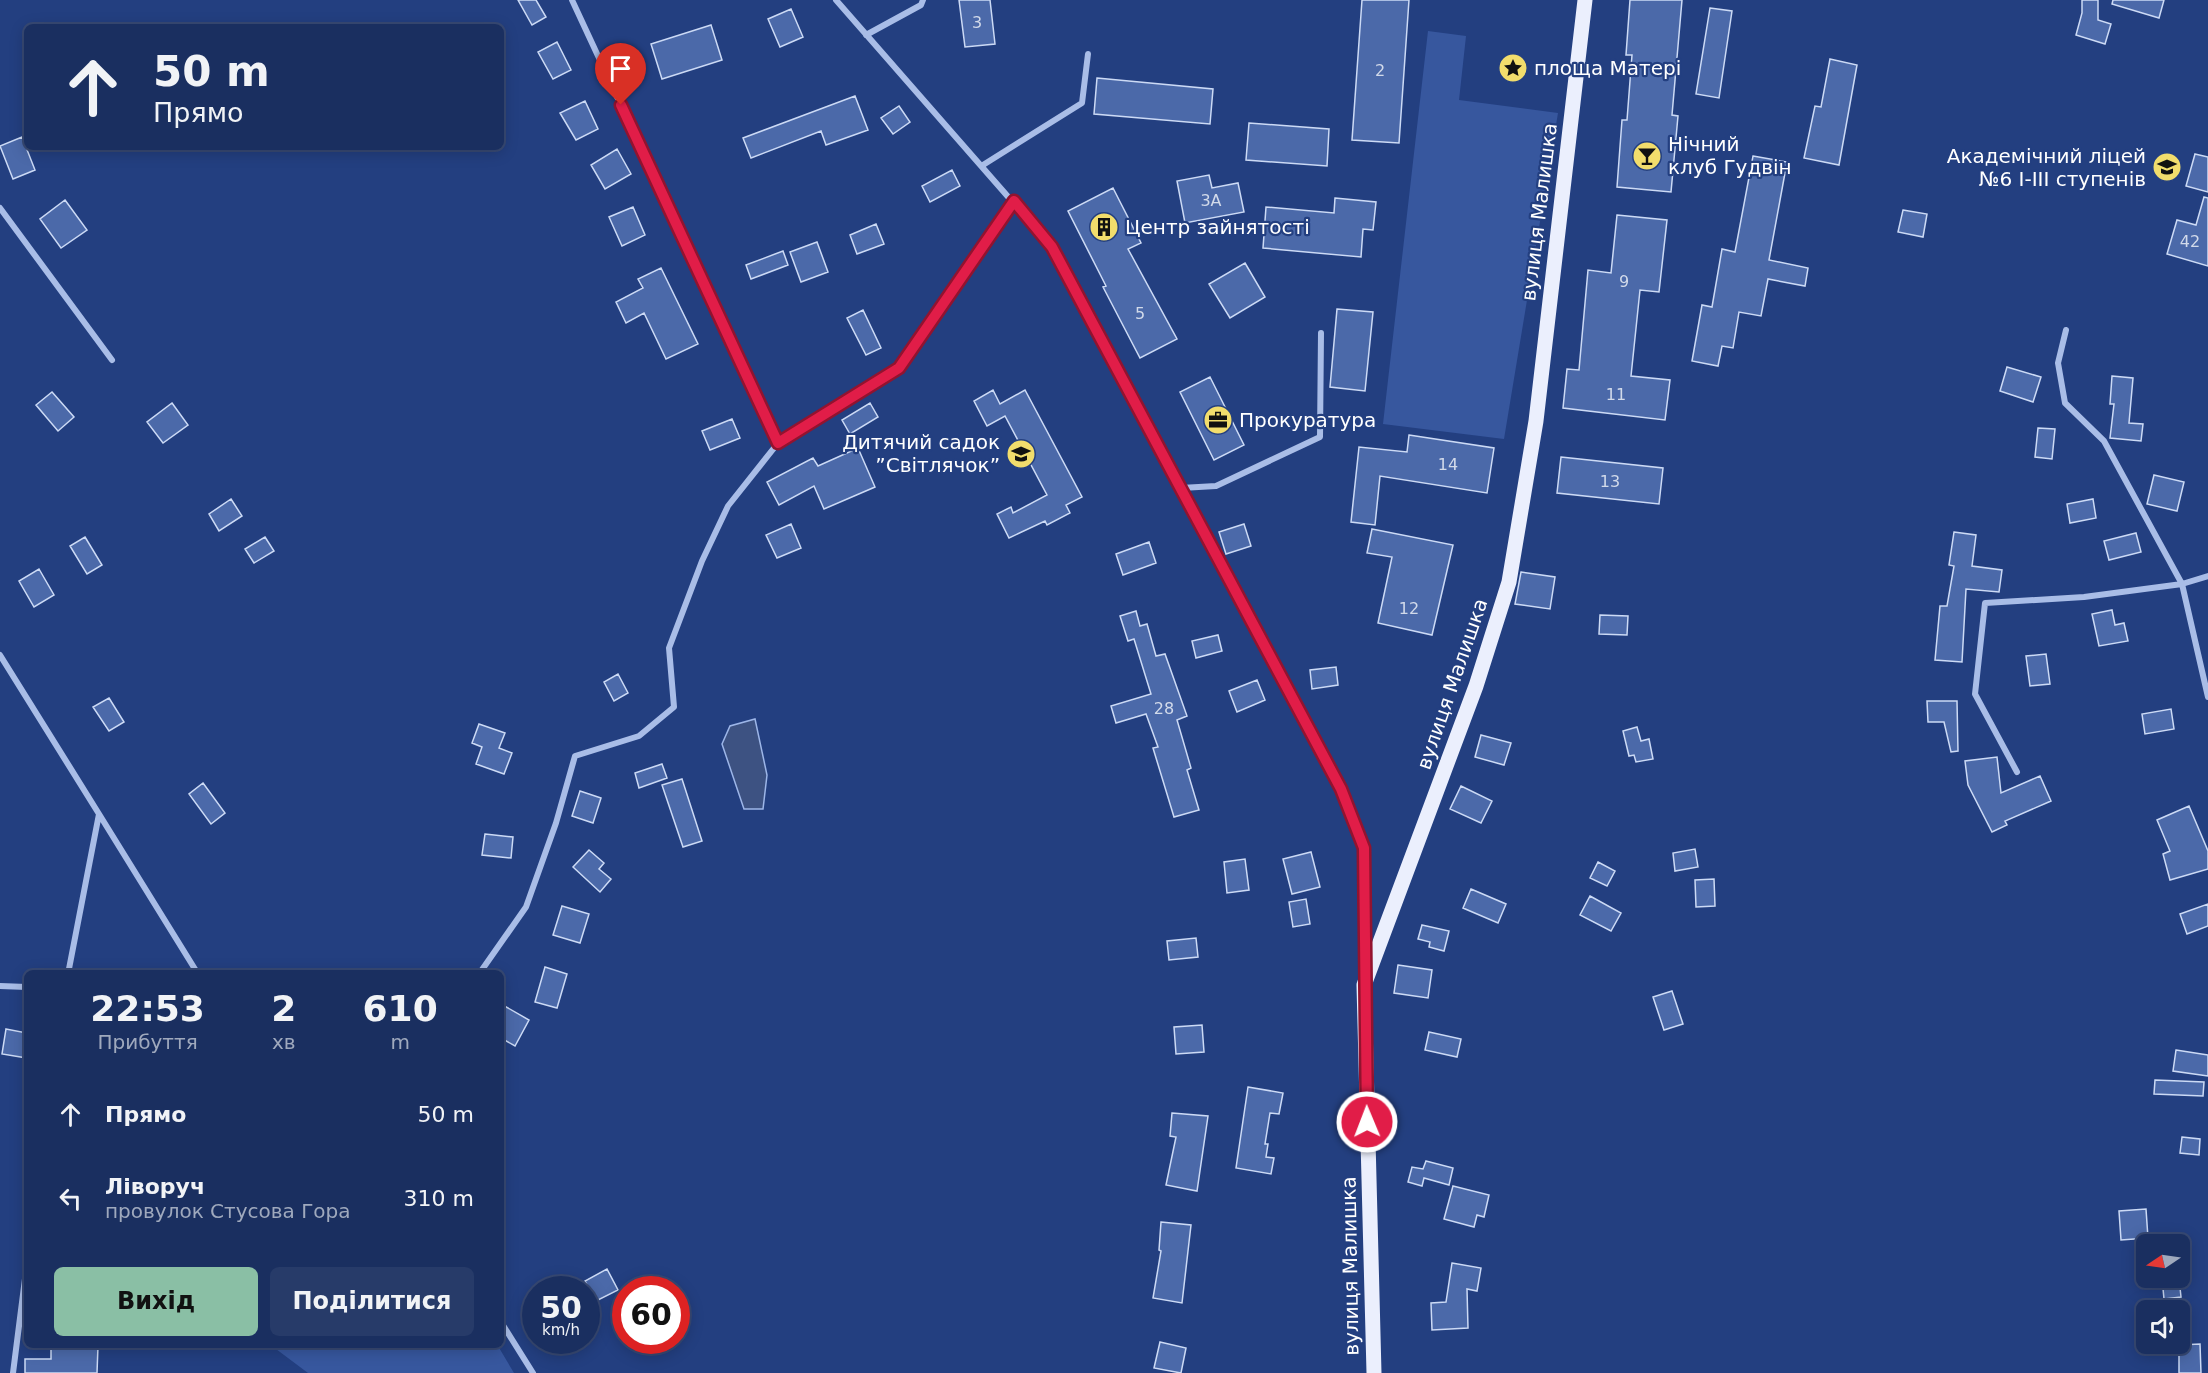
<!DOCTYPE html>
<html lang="uk">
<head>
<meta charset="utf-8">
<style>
  body { margin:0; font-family:"DejaVu Sans",sans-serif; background:#273b69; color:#f1f3f6; height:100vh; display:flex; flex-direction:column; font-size:22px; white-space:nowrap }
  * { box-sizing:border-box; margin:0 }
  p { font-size:20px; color:#9fa9bd }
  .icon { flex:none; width:33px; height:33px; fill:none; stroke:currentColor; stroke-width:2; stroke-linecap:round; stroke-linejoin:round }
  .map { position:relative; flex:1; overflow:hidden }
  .drawer { position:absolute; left:24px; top:970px; width:480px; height:378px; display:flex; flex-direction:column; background:#1a2f60; border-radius:9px; box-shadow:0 3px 15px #0003,0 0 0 2px #384a75 }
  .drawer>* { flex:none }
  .hud { position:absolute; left:24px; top:24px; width:480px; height:126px; border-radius:9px; box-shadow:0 3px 15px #0003,0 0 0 2px #384a75; background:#1a2f60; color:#f1f3f6; overflow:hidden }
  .needle { width:39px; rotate:257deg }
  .controls { position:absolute; left:2136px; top:1234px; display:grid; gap:12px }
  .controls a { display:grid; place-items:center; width:54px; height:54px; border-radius:9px; background:#1a2f60; box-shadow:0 3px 15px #0003,0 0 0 2px #384a75; font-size:30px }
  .speed { position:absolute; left:522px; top:1276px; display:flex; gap:12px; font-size:30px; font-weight:700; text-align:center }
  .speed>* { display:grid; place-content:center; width:78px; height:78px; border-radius:50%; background:#1a2f60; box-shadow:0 3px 15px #0003,0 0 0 2px #384a75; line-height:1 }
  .speed small { font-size:15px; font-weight:400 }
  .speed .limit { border:9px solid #d22; background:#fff; color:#111 }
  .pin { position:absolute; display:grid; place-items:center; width:51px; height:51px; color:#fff; margin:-62px -26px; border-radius:50% 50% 50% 0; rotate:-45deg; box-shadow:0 0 6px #0007 }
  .pin .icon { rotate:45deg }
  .me { position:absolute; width:66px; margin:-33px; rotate:359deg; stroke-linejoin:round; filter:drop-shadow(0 0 4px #0008) }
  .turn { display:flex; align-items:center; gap:21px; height:126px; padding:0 30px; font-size:27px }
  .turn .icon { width:78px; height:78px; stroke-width:2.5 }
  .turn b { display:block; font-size:42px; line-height:51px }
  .eta { display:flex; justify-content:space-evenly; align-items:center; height:102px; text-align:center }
  .eta b { font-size:36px; font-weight:600; line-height:42px }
  .button { display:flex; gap:12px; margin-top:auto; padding:12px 30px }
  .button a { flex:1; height:69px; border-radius:9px; background:#8abfa5; color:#111; font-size:24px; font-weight:600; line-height:69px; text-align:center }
  .button a+a { background:#273b69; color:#f1f3f6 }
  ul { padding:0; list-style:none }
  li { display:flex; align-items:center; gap:18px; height:84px; padding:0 30px }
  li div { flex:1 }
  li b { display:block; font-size:22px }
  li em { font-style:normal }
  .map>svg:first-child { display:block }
  .green { fill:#37579e }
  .water { fill:#3d5282; stroke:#9db6e8; stroke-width:1.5 }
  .building { fill:#4b69a9; stroke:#ccdaf5; stroke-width:1.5 }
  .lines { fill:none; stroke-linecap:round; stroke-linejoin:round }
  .minor { stroke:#a9bde7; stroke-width:6 }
  .primary { stroke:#ebeffd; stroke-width:15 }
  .route-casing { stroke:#92132f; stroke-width:15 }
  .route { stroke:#e11d48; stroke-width:10 }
  .labels { text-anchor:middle; stroke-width:4.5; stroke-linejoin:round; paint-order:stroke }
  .number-label { font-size:16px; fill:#d2daea }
  .poi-label { font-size:20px; fill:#fff; stroke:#233f80; text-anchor:start }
  .street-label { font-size:20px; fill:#fff; stroke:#233f80 }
</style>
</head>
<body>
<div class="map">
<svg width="2208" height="1373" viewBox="0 0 2208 1373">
  <rect width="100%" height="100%" fill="#233f80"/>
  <path class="green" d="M1428 31 1466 36 1459 100 1558 113 1504 439 1383 424Z
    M272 1346H498L514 1373H308Z"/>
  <path class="water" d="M755 719 767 775 763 809H744L722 744 730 726Z"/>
  <path class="building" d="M518 0H536L546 17 532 25Z
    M959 0H990L995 44 965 47Z
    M1362 0H1409L1399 143 1352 140Z
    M1630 0H1682L1672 115 1678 116 1671 192 1617 187 1622 120H1627L1632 55H1626Z
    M2082 0H2098V20L2111 24 2105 44 2076 35 2082 13Z
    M2113 0H2164L2159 18 2112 4Z
    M1710 8 1732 11 1719 98 1696 94Z
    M791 9 803 37 780 47 768 19Z
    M711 25 722 60 662 79 651 44Z
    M557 42 571 70 553 79 538 52Z
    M1830 59 1857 65 1839 165 1804 158 1815 106 1821 107Z
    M1097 78 1213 89 1210 124 1094 114Z
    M855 96 868 130 826 145 821 131 751 158 743 138Z
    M585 101 598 129 576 140 560 113Z
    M899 106 910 122 893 134 881 118Z
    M1249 123 1329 129 1327 166 1246 160Z
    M22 137 35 170 13 179 0 146Z
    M617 149 631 174 605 189 591 165Z
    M2195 154 2208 157V192L2186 186Z
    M1753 156 1787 162 1769 260 1808 268 1805 286 1768 279 1761 316 1739 312 1733 348 1722 346 1718 366 1692 361 1702 305 1712 307 1722 249 1735 252Z
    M952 170 960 186 930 202 922 186Z
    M1209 175 1212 188 1238 183 1244 212 1185 223 1177 181Z
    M1113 188 1141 243 1128 249 1177 339 1140 358 1103 287 1106 286 1068 211Z
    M2204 197 2208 198V266L2167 254 2177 220 2196 225Z
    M1335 198 1376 202 1373 230 1363 229 1361 257 1263 248 1266 207 1334 213Z
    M65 200 87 230 61 248 40 219Z
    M633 207 645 235 622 246 609 217Z
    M1903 210 1927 214 1923 237 1898 232Z
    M1617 215 1667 220 1659 292 1640 290 1631 376 1670 380 1665 420 1563 408 1567 369 1579 370 1588 270 1611 273Z
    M876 224 884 244 857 254 850 235Z
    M817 242 828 272 801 282 790 252Z
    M783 251 788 265 751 279 746 265Z
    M1245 263 1265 297 1230 318 1209 284Z
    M661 268 698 344 666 359 644 313 626 323 616 302 643 288 638 279Z
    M1337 309 1373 312 1365 391 1330 387Z
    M863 310 881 348 866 355 847 318Z
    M2007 367 2041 377 2033 402 2000 391Z
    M2112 376 2133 378 2129 423 2143 424 2141 441 2110 438 2114 404H2110Z
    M1210 377 1244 445 1214 460 1180 392Z
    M993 390 1000 404 1025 390 1082 497 1066 505 1070 513 1047 525 1045 521 1009 538 997 514 1011 507 1013 513 1047 495 1005 416 987 426 974 401Z
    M52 392 74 417 58 431 36 405Z
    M172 403 188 425 163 443 147 422Z
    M870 403 878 417 850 434 842 420Z
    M732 419 740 438 710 450 702 431Z
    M2038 428 2055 429 2052 459 2035 457Z
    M1409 435 1494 448 1487 493 1380 476 1375 525 1351 522 1359 447 1407 452Z
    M858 448 875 487 824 509 814 486 779 505 767 482 813 458 818 466Z
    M1561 457 1663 468 1659 504 1557 493Z
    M2154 475 2184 482 2177 511 2147 504Z
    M231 499 242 516 219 531 209 514Z
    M2093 499 2096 518 2070 523 2067 504Z
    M791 524 801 548 777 558 766 535Z
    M1244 524 1251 546 1226 554 1219 532Z
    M1372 529 1453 545 1432 635 1378 623 1392 557 1367 553Z
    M1954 532 1976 535 1972 566 2002 570 1999 592 1966 589 1962 662 1935 660 1940 606H1947L1954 566 1949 565Z
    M2136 533 2141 552 2109 560 2104 541Z
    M85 537 102 565 87 574 70 546Z
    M265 537 274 551 254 563 245 549Z
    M1149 542 1156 563 1123 575 1116 554Z
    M39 569 54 595 34 607 19 581Z
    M1521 572 1555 577 1550 609 1515 604Z
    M2112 610 2115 625 2124 623 2128 641 2099 646 2092 614Z
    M1136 611 1140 626 1147 624 1156 656 1165 654 1187 716 1177 720 1191 768 1187 770 1199 810 1174 817 1153 748 1158 747 1146 714 1116 723 1111 706 1151 694 1134 639 1128 641 1120 616Z
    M1600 615 1628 616 1627 635 1599 634Z
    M1218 635 1222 651 1196 658 1192 641Z
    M2046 654 2050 684 2030 686 2026 656Z
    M1336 667 1338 685 1312 689 1310 670Z
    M618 674 628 693 614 701 604 682Z
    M1257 680 1265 700 1237 712 1229 691Z
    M109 698 124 722 109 731 93 707Z
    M1927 701H1957L1958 751 1951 752 1944 722H1928Z
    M2171 709 2174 729 2145 734 2142 714Z
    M479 724 505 733 499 748 512 753 504 774 476 764 482 747 472 743Z
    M1637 727 1641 741 1649 739 1653 759 1636 762 1634 755 1629 756 1623 731Z
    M1481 735 1511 743 1504 765 1475 757Z
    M1997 757 2001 793 2040 776 2051 801 2005 821 2007 825 1992 832 1968 785 1965 761Z
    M662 764 667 778 639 788 635 773Z
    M682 779 702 841 683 847 662 785Z
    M203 783 225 813 211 824 189 794Z
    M1461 786 1492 801 1481 823 1450 809Z
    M580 791 601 798 593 823 572 816Z
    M2189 806 2208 851V869L2170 880 2163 854 2170 851 2157 820Z
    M485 834 513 837 511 858 482 855Z
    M1695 849 1698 867 1675 871 1673 853Z
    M589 850 604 863 599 869 611 879 600 892 573 867Z
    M1311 852 1320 887 1292 894 1283 859Z
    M1245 859 1249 890 1227 893 1224 862Z
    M1598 862 1615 871 1607 886 1590 878Z
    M1714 879 1715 906 1696 907 1695 880Z
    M1471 889 1506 904 1498 923 1463 908Z
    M1590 896 1621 913 1611 931 1580 915Z
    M1306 899 1310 924 1293 927 1289 902Z
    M2208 904V926L2187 934 2180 914Z
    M562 906 589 914 580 943 553 935Z
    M1422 925 1449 931 1444 951 1429 947 1430 942 1418 939Z
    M1196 938 1198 957 1169 960 1167 941Z
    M1398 965 1432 970 1428 998 1394 993Z
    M545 967 567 974 557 1008 535 1002Z
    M1672 991 1683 1024 1664 1030 1653 997Z
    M501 1004 529 1020 515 1046 501 1038Z
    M1202 1025 1204 1052 1176 1054 1174 1027Z
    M6 1029 27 1033V1058L2 1054Z
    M1429 1032 1461 1039 1457 1057 1425 1050Z
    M2176 1050 2208 1055V1076L2173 1071Z
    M2155 1080 2204 1082 2203 1096 2154 1094Z
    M1248 1087 1283 1093 1279 1114 1270 1113 1265 1144H1268L1266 1157 1274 1158 1271 1174 1236 1168Z
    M1172 1113 1208 1116 1197 1191 1166 1185 1176 1137 1170 1136Z
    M2182 1137 2200 1139 2199 1155 2180 1153Z
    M1426 1161 1453 1168 1449 1185 1424 1178 1422 1186 1408 1182 1412 1167 1423 1169Z
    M1453 1186 1489 1195 1484 1217 1477 1215 1474 1227 1444 1219Z
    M2146 1209 2148 1238 2121 1240 2119 1211Z
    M1161 1222 1191 1225 1182 1303 1153 1298 1161 1251 1159 1250Z
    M1452 1263 1481 1268 1477 1291 1467 1289 1468 1328 1432 1330 1431 1303 1446 1302Z
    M607 1269 618 1290 596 1301 585 1281Z
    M2162 1278H2179L2181 1297 2164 1299Z
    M1160 1342 1186 1348 1181 1373 1154 1368Z
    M2200 1344 2201 1373H2179V1345Z
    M51 1346H98L97 1373H25V1359H51Z"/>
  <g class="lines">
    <path class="minor" d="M572 0 778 443
      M836 0 1052 247 1341 789 1364 847V972
      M866 35 921 5 923 0
      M983 165 1082 103 1088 54
      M0 208 112 360
      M1181 488 1216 486 1320 437 1321 333
      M2208 576 2182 584 2208 697
      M0 655 99 814 68 974
      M2017 772 1975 694 1985 603 2084 597 2182 584 2104 441 2065 403 2058 363 2066 330
      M99 814 198 974
      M479 974 526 907 556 823 575 756 639 736 674 707 669 648 702 561 728 506 778 443 899 368 1014 201
      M0 986 27 987
      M501 1322 533 1373
      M13 1373 27 1263"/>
    <path class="primary" d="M1374 1373 1364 985 1476 686 1509 582 1536 421 1585 0"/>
  </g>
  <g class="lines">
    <g class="route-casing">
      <path id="route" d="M621 105 778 443 899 368 1014 201 1052 247 1341 789 1364 848 1367 1122"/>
    </g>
    <use href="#route" class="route"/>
  </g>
  <defs>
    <g id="sight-disc" transform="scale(1.5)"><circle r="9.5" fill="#f2dd6c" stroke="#233f80"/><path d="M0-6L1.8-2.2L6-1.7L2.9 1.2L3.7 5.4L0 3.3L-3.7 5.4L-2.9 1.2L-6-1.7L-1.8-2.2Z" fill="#111"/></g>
    <g id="bar-disc" transform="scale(1.5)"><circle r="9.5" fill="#f2dd6c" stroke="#233f80"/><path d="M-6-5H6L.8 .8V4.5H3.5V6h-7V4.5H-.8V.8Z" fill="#111"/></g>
    <g id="school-disc" transform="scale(1.5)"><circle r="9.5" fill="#f2dd6c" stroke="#233f80"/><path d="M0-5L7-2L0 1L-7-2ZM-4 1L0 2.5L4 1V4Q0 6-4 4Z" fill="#111"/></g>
    <g id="building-disc" transform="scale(1.5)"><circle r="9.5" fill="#f2dd6c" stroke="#233f80"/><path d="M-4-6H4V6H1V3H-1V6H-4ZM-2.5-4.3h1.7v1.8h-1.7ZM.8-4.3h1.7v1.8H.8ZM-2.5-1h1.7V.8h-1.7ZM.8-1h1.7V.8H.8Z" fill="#111"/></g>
    <g id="office-disc" transform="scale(1.5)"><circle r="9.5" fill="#f2dd6c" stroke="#233f80"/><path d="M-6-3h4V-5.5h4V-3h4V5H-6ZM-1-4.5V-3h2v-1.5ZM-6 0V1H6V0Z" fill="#111"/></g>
  </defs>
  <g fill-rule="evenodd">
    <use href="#sight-disc" x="1513" y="68"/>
    <use href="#bar-disc" x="1647" y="156"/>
    <use href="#school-disc" x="2167" y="167"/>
    <use href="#building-disc" x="1104" y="227"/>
    <use href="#office-disc" x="1218" y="420"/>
    <use href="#school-disc" x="1021" y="454"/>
  </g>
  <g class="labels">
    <g class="number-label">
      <text x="977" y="28">3</text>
      <text x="1380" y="76">2</text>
      <text x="1211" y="206">3А</text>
      <text x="2190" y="247">42</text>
      <text x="1624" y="287">9</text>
      <text x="1140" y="319">5</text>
      <text x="1616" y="400">11</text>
      <text x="1448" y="470">14</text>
      <text x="1610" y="487">13</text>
      <text x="1409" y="614">12</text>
      <text x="1164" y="714">28</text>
    </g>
    <g class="poi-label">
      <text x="1534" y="75">площа Матері</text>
      <text x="1668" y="151">Нічний<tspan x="1668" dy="23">клуб Гудвін</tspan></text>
      <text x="2146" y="163" text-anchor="end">Академічний ліцей<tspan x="2146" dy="23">№6 І-ІІІ ступенів</tspan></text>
      <text x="1125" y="234">Центр зайнятості</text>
      <text x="1239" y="427">Прокуратура</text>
      <text x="1000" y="449" text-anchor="end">Дитячий садок<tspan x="1000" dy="23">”Світлячок”</tspan></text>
    </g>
    <g class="street-label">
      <text transform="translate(1539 212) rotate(-83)" y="7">вулиця Малишка</text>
      <text transform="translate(1452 684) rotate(-71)" y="7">вулиця Малишка</text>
      <text transform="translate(1350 1266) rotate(-91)" y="7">вулиця Малишка</text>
    </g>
  </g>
</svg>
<div class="controls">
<a><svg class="needle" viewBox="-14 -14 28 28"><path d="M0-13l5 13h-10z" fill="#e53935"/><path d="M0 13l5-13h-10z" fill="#9fa9bd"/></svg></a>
<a><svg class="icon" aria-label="sound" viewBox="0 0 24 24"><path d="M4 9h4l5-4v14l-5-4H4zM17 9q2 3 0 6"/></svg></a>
</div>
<div class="speed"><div>50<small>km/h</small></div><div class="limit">60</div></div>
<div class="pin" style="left:621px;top:105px;background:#d93025"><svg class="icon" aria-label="arrive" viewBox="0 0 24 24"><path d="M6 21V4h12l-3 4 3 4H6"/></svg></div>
<svg class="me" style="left:1367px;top:1122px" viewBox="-20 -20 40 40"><circle r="17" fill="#e11d48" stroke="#fff" stroke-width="3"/><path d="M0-11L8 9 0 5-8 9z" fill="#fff"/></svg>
<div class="hud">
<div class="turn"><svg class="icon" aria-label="ahead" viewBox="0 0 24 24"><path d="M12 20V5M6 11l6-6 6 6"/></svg><div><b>50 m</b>Прямо</div></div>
</div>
<section class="drawer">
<div class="eta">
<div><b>22:53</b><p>Прибуття</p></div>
<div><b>2</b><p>хв</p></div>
<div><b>610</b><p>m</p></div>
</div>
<ul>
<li><svg class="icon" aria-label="ahead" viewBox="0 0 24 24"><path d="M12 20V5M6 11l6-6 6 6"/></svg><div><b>Прямо</b></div><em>50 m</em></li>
<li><svg class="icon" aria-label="left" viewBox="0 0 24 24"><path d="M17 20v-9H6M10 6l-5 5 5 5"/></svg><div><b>Ліворуч</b><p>провулок Стусова Гора</p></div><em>310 m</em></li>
</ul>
<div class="button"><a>Вихід</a><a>Поділитися</a></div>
</section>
</div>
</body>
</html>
